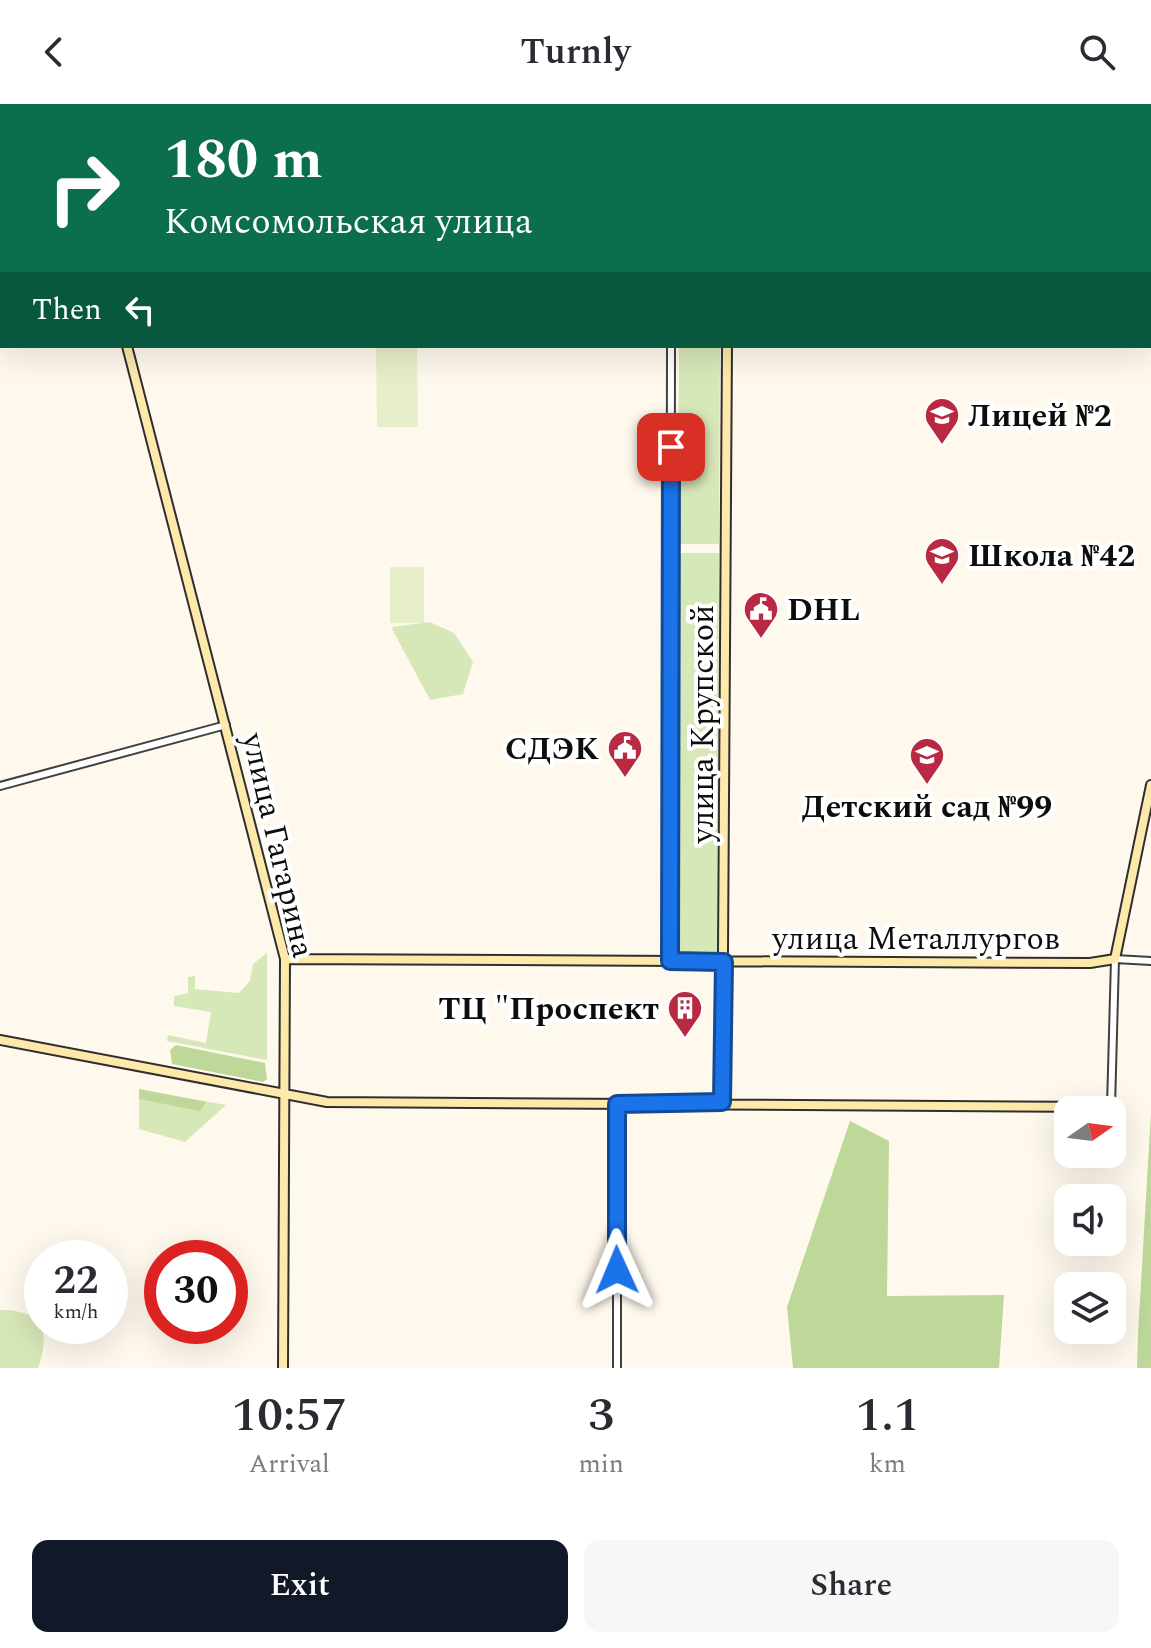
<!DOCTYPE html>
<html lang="en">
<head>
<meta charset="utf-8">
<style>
  body { margin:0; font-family:Spectral,serif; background:#f7f7f7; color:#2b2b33; height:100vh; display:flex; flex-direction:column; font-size:30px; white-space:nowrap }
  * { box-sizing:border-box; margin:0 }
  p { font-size:26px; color:#7c7c81 }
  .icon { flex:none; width:44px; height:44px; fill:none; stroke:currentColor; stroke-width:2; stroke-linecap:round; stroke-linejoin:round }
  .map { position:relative; height:1264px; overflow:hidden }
  .details { display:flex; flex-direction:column; background:#fff; flex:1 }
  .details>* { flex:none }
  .top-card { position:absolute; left:0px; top:0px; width:1152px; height:244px; box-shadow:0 8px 32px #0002; background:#0b6e4f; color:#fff; overflow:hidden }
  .needle { width:52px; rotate:76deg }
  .tools { position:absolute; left:1054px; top:992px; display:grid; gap:16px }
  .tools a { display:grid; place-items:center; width:72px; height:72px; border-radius:16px; background:#fff; box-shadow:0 8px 32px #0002; font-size:40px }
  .speed { position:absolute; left:24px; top:1136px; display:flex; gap:16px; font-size:40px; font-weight:700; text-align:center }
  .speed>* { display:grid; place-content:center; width:104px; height:104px; border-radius:50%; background:#fff; box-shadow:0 8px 32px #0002; line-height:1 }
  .speed small { font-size:20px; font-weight:400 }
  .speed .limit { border:12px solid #d22; background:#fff; color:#111 }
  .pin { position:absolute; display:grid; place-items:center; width:68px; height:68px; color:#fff; margin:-34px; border-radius:16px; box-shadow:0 4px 12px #0006 }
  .me { position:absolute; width:88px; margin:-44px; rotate:359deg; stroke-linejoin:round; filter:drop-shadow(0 0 6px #0008) }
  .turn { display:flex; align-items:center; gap:28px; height:168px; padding:0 32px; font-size:36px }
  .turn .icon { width:104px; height:104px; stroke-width:2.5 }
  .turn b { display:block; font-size:56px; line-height:68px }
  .then { display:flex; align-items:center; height:76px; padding:0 32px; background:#0003; gap:16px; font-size:30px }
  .eta { display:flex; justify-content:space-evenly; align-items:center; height:136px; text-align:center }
  .eta b { font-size:48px; font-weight:600; line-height:56px }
  .button { display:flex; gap:16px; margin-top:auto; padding:16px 32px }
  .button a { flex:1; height:92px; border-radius:16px; background:#111827; color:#fff; font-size:32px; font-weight:600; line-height:92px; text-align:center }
  .button a+a { background:#f7f7f7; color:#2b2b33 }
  header { display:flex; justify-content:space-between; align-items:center; height:104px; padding:0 32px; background:#fff; font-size:36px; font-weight:600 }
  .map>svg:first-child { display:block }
  .green { fill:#d7e8b8 }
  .forest { fill:#bdd898 }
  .pitch { fill:#e7efca }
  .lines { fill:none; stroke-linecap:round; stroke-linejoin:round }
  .street-casing { stroke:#404040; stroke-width:10 }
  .secondary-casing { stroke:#2f2f2f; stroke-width:12 }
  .street { stroke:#fff; stroke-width:6 }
  .secondary { stroke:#fde9aa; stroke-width:8 }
  .route-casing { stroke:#114b97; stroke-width:20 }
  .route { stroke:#1a73e8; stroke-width:14 }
  .labels { text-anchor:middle; stroke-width:8; stroke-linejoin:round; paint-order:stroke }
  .poi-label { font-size:32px; font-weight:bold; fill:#0d0d0d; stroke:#fff; text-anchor:start }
  .street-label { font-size:32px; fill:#0d0d0d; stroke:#fff }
</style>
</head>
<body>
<header><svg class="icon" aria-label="back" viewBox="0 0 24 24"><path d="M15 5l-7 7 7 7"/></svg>Turnly<svg class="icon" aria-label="search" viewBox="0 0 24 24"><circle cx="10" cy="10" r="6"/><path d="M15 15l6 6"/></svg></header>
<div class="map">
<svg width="1151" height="1264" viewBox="0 0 1151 1264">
  <rect width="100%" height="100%" fill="#fff9ed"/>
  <path class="green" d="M679 242H720L719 440H678Z
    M678 449H719L717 849H676Z
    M430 518 454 529 473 558 463 590 430 596 391 523Z
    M267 849V956L167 937 168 931 206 939 211 908 174 902V892L188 889V873L195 872V885L239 889 250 877 253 860Z
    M139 985 226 1001 185 1038 139 1025Z
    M0 1206C43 1206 51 1226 38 1264H0Z"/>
  <path class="forest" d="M176 941 265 959 267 975 263 978 172 960 170 946Z
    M139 985 206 998 200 1007 139 995Z
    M1151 1008V1264H1137L1138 1230Z
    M850 1017 889 1037 887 1192 1004 1191 999 1264H793L787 1203Z"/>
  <path class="pitch" d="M376 242H417L418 323H377Z
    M390 463H424V519H390Z"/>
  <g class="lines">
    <g class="street-casing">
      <path id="street" d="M64 0V2
        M376 2V0
        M0 682 226 621
        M670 857 671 242
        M617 1000V1264
        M1111 1003 1115 855 1151 857"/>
    </g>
    <g class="secondary-casing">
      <path id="secondary" d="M728 2V0
        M0 42 2 43
        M1150 47H1151
        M1150 64H1151
        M127 242 285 855 283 1264
        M285 855 1090 859 1115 855 1151 681
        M0 936 327 998 1111 1003
        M722 998 727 242"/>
    </g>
    <use href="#street" class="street"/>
    <use href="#secondary" class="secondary"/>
  </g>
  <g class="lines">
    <g class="route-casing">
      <path id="route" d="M617 1166V1000L722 998 724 858 670 857 671 343"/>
    </g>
    <use href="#route" class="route"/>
  </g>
  <defs>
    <g id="school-pin" transform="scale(1.8)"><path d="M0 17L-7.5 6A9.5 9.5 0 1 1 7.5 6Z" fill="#b92942" stroke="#fff"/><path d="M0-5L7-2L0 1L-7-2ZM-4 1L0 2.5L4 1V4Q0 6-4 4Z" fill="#fff"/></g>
    <g id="civic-pin" transform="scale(1.8)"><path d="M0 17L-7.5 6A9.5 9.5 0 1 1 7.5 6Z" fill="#b92942" stroke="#fff"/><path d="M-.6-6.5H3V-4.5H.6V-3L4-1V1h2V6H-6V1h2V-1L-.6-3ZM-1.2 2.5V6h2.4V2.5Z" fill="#fff"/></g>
    <g id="building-pin" transform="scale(1.8)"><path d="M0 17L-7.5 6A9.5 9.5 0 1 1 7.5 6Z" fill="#b92942" stroke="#fff"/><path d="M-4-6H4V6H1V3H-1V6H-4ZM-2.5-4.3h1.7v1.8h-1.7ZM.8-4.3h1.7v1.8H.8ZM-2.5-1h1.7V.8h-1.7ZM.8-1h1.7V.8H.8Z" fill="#fff"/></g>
  </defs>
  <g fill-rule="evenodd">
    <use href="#school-pin" x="942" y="311"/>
    <use href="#school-pin" x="942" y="451"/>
    <use href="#civic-pin" x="761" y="505"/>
    <use href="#civic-pin" x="625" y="644"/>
    <use href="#school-pin" x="927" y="651"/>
    <use href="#building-pin" x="685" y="904"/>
  </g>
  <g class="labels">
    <g class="poi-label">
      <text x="968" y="322">Лицей №2</text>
      <text x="968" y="462">Школа №42</text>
      <text x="787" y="516">DHL</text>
      <text x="599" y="655" text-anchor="end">СДЭК</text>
      <text x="927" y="713" text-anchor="middle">Детский сад №99</text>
      <text x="659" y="915" text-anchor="end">ТЦ "Проспект</text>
    </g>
    <g class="street-label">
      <text transform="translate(702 620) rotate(-90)" y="11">улица Крупской</text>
      <text transform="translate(279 741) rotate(77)" y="11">улица Гагарина</text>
      <text x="916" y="845">улица Металлургов</text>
    </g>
  </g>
</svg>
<div class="tools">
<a><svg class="needle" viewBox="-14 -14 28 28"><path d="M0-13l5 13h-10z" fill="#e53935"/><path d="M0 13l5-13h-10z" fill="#7c7c81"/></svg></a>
<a><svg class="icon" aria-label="sound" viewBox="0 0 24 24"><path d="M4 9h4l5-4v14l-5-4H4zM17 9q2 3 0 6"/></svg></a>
<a><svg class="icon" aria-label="layers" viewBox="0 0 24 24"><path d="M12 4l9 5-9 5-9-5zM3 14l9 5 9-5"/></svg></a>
</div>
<div class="speed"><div>22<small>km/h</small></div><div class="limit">30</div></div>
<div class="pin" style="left:671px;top:343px;background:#d93025"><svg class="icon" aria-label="arrive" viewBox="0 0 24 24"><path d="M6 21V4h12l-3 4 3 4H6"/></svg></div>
<svg class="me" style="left:617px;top:1166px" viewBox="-20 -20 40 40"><path d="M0-17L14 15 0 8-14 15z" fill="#1a73e8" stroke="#fff" stroke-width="4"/></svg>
<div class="top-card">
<div class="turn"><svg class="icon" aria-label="right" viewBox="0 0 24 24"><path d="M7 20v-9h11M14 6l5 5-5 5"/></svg><div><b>180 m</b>Комсомольская улица</div></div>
<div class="then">Then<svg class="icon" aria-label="left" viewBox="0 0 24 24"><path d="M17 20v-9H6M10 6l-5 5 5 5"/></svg></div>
</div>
</div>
<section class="details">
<div class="eta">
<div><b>10:57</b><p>Arrival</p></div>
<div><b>3</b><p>min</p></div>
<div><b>1.1</b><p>km</p></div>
</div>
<div class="button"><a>Exit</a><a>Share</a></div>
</section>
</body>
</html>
